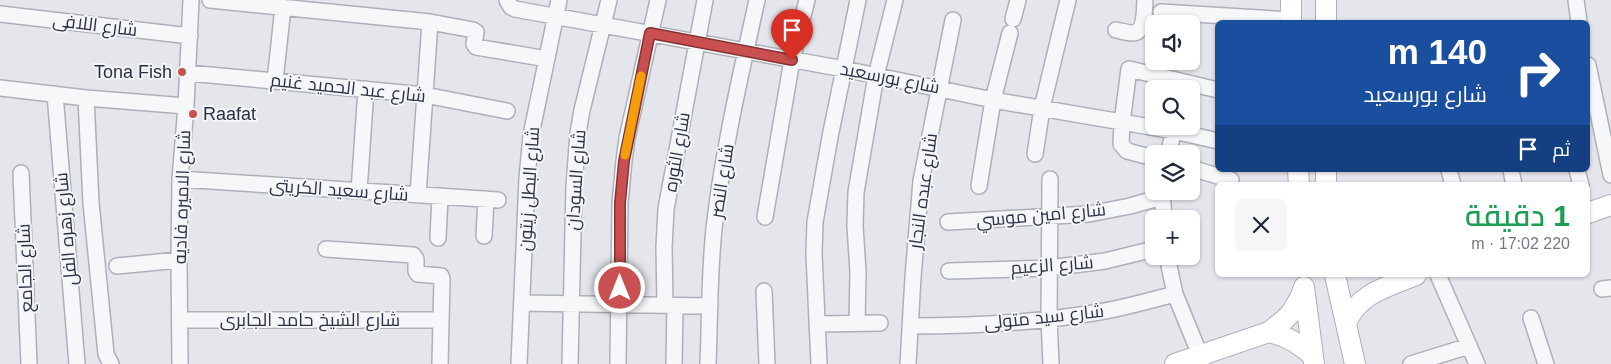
<!DOCTYPE html>
<html lang="ar">
<head>
<meta charset="utf-8">
<style>
  body { margin:0; font-family:Arial,Cairo,sans-serif; background:#f6f6f7; color:#1f2937; direction:rtl; height:100vh; display:flex; flex-direction:column; font-size:19px; white-space:nowrap }
  * { box-sizing:border-box; margin:0 }
  p { font-size:16px; color:#747a83 }
  .icon { flex:none; width:28px; height:28px; fill:none; stroke:currentColor; stroke-width:2; stroke-linecap:round; stroke-linejoin:round }
  .map { position:relative; flex:1; overflow:hidden; direction:ltr }
  .drawer { position:absolute; left:1215px; top:182px; width:375px; height:95px; display:flex; flex-direction:column; background:#fff; border-radius:8px; box-shadow:0 1px 4px #0004; direction:rtl }
  .drawer>* { flex:none }
  .top-card { position:absolute; left:1215px; top:20px; width:375px; height:152px; border-radius:8px; box-shadow:0 1px 4px #0004; direction:rtl; background:#1a4fa0; color:#fff; overflow:hidden }
  .controls { position:absolute; left:1145px; top:15px; display:grid; gap:10px }
  .controls a { display:grid; place-items:center; width:55px; height:55px; border-radius:8px; background:#fff; box-shadow:0 1px 4px #0004; font-size:25px }
  .pin { position:absolute; display:grid; place-items:center; width:42px; height:42px; color:#fff; margin:-51px -21px; border-radius:50% 50% 50% 0; rotate:-45deg; box-shadow:0 0 5px #0007 }
  .pin .icon { rotate:45deg }
  .me { position:absolute; width:55px; margin:-28px; rotate:0deg; stroke-linejoin:round; filter:drop-shadow(0 0 4px #0008) }
  .turn { display:flex; align-items:center; gap:18px; height:105px; padding:0 20px; font-size:22px }
  .turn .icon { width:65px; height:65px; stroke-width:2.5 }
  .turn b { display:block; font-size:35px; line-height:42px }
  .then { display:flex; align-items:center; height:48px; padding:0 20px; background:#0003; gap:10px; font-size:19px }
  .round { display:grid; place-items:center; flex:none; width:52px; height:52px; border-radius:8px; background:#f6f6f7 }
  .summary { display:flex; align-items:center; justify-content:space-between; height:85px; padding:0 20px }
  h1 { font-size:30px; font-weight:600; line-height:38px; color:#1e9e55 }
  .map>svg:first-child { display:block }
  .lines { fill:none; stroke-linecap:round; stroke-linejoin:round }
  .street-casing { stroke:#adb0b9; stroke-width:18 }
  .secondary-casing { stroke:#adb0b9; stroke-width:22 }
  .street { stroke:#f6f7f9; stroke-width:15 }
  .secondary { stroke:#fff; stroke-width:20 }
  .route-casing { stroke:#833334; stroke-width:12 }
  .route { stroke:#ca4f50; stroke-width:9 }
  .slow { stroke:#f59e0b; stroke-width:9 }
  .poi-dot { fill:#ca4f50; stroke:#f3f5f8; stroke-width:2 }
  .labels { text-anchor:middle; stroke-width:4; stroke-linejoin:round; paint-order:stroke }
  .street-label { font-size:18px; fill:#2c3143; stroke:#f3f5f8 }
  .poi-label { font-size:18px; fill:#2c3143; stroke:#f3f5f8; text-anchor:end }
</style>
</head>
<body>
<div class="map">
<svg width="1611" height="364" viewBox="0 0 1611 364">
  <rect width="100%" height="100%" fill="#e4e6eb"/>
  <g class="lines">
    <g class="street-casing">
      <path id="street" d="M210 0 430 22 473 30 476 32 474 44 476 47 547 59
        M507 0 511 7 515 9 844 69 993 100 1174 131 1218 141
        M1576 0 1579 22
        M1161 12 1291 20
        M0 14 190 36
        M1013 19 1018 0
        M1116 30C1121 31 1128 33 1133 33 1146 32 1144 9 1145 0
        M1588 65 1611 175
        M188 73 425 95 507 111
        M275 81 283 7
        M0 88 86 98 186 106
        M55 94 77 364
        M86 98 91 203 106 354 111 364
        M1035 154 1042 108 1068 0
        M1168 154 1175 126
        M1154 158 1127 151 1121 144 1122 123 1129 69 1218 90
        M1191 168 1231 180
        M1449 170 1453 185
        M1511 170 1514 185
        M1577 170 1581 185
        M21 173 29 364
        M180 179 498 200
        M1050 179 1049 319 1051 364
        M979 186 993 100 1010 33
        M359 191 366 89
        M1162 191 1164 219
        M418 195 430 22
        M765 217 792 60 807 0
        M948 222 1089 214 1130 206 1162 197
        M484 236 486 199
        M438 238 440 196
        M326 249 413 255 416 259V271L418 274 441 276 442 279 440 364
        M1167 256 1175 294 1200 355 1202 364
        M117 266 179 260
        M949 271 1049 268 1105 261 1154 249
        M1438 275 1477 364
        M1602 289 1611 288
        M764 291 767 364
        M522 303 710 306
        M665 305 664 247 666 209 705 0
        M1531 318 1546 364
        M180 320H440
        M857 323 858 272 855 226 856 192 876 76 895 0
        M818 324 880 323
        M910 326C971 326 1033 323 1093 313 1121 309 1148 301 1175 294
        M180 364 179 260 180 179 186 106 191 0
        M519 364 527 178 531 135 559 0
        M570 364 574 186 578 133 582 110 609 0
        M618 364 620 203 624 161 627 138 658 0
        M674 364 675 306
        M708 364C710 316 709 268 715 220 724 146 741 73 757 0
        M819 364 814 254 815 222 830 137 858 0
        M908 364 913 277 921 181 953 20
        M1411 364 1469 346"/>
    </g>
    <g class="secondary-casing">
      <path id="secondary" d="M1291 0V22
        M1326 22V0
        M1298 170 1299 185
        M1326 170V185
        M1588 213 1611 205
        M1335 275 1355 364
        M1304 287 1314 364
        M1346 323C1359 293 1387 287 1416 275
        M1269 332C1287 336 1300 344 1313 356
        M1175 364 1269 332 1284 320 1291 313 1301 296 1304 287"/>
    </g>
    <use href="#street" class="street"/>
    <use href="#secondary" class="secondary"/>
  </g>
  <g class="lines">
    <g class="route-casing">
      <path id="route" d="M620 288V203L624 161 650 33 792 60"/>
    </g>
    <use href="#route" class="route"/>
    <path class="slow" d="M625 155 641 76"/>
  </g>
  <g class="poi-dot">
    <circle cx="182" cy="72" r="5"/>
    <circle cx="193" cy="114" r="5"/>
  </g>
  <g class="labels">
    <g class="street-label">
      <text transform="translate(95 25) rotate(7)" y="6">شارع اللافى</text>
      <text transform="translate(890 78) rotate(11)" y="6">شارع بورسعيد</text>
      <text transform="translate(348 88) rotate(6)" y="6">شارع عبد الحميد غنيم</text>
      <text transform="translate(677 152) rotate(-80)" y="6">شارع الثوره</text>
      <text transform="translate(576 180) rotate(-86)" y="6">شارع السودان</text>
      <text transform="translate(722 181) rotate(-81)" y="6">شارع النصر</text>
      <text transform="translate(529 189) rotate(-86)" y="6">شارع البطل زيتون</text>
      <text transform="translate(339 190) rotate(4)" y="6">شارع سعيد الكريتى</text>
      <text transform="translate(923 191) rotate(-82)" y="6">شارع عبده النجار</text>
      <text transform="translate(182 197) rotate(-88)" y="6">شارع الاميره فاديه</text>
      <text transform="translate(1041 215) rotate(-5)" y="6">شارع امين موسي</text>
      <text transform="translate(66 229) rotate(-95)" y="6">شارع زهره الفل</text>
      <text transform="translate(1052 265) rotate(-4)" y="6">شارع الزعيم</text>
      <text transform="translate(25 268) rotate(-92)" y="6">شارع الجامع</text>
      <text transform="translate(1044 317) rotate(-6)" y="6">شارع سيد متولى</text>
      <text x="310" y="326">شارع الشيخ حامد الجابرى</text>
    </g>
    <g class="poi-label">
      <text x="172" y="78">Tona Fish</text>
      <text x="203" y="120" text-anchor="start">Raafat</text>
    </g>
  </g>
</svg>
<div class="controls">
<a><svg class="icon" aria-label="sound" viewBox="0 0 24 24"><path d="M4 9h4l5-4v14l-5-4H4zM17 9q2 3 0 6"/></svg></a>
<a><svg class="icon" aria-label="search" viewBox="0 0 24 24"><circle cx="10" cy="10" r="6"/><path d="M15 15l6 6"/></svg></a>
<a><svg class="icon" aria-label="layers" viewBox="0 0 24 24"><path d="M12 4l9 5-9 5-9-5zM3 14l9 5 9-5"/></svg></a>
<a>+</a>
</div>
<div class="pin" style="left:792px;top:60px;background:#d93025"><svg class="icon" aria-label="arrive" viewBox="0 0 24 24"><path d="M6 21V4h12l-3 4 3 4H6"/></svg></div>
<svg class="me" style="left:620px;top:288px" viewBox="-20 -20 40 40"><circle r="17" fill="#ca4f50" stroke="#fff" stroke-width="3"/><path d="M0-11L8 9 0 5-8 9z" fill="#fff"/></svg>
<div class="top-card">
<div class="turn"><svg class="icon" aria-label="right" viewBox="0 0 24 24"><path d="M7 20v-9h11M14 6l5 5-5 5"/></svg><div><b>140 m</b>شارع بورسعيد</div></div>
<div class="then">ثم<svg class="icon" aria-label="arrive" viewBox="0 0 24 24"><path d="M6 21V4h12l-3 4 3 4H6"/></svg></div>
</div>
<section class="drawer">
<div class="summary"><div><h1>1 دقيقة</h1><p>220 m · 17:02</p></div><a class="round"><svg class="icon" aria-label="close" viewBox="0 0 24 24"><path d="M6 6l12 12M18 6L6 18"/></svg></a></div>
</section>
</div>
</body>
</html>
